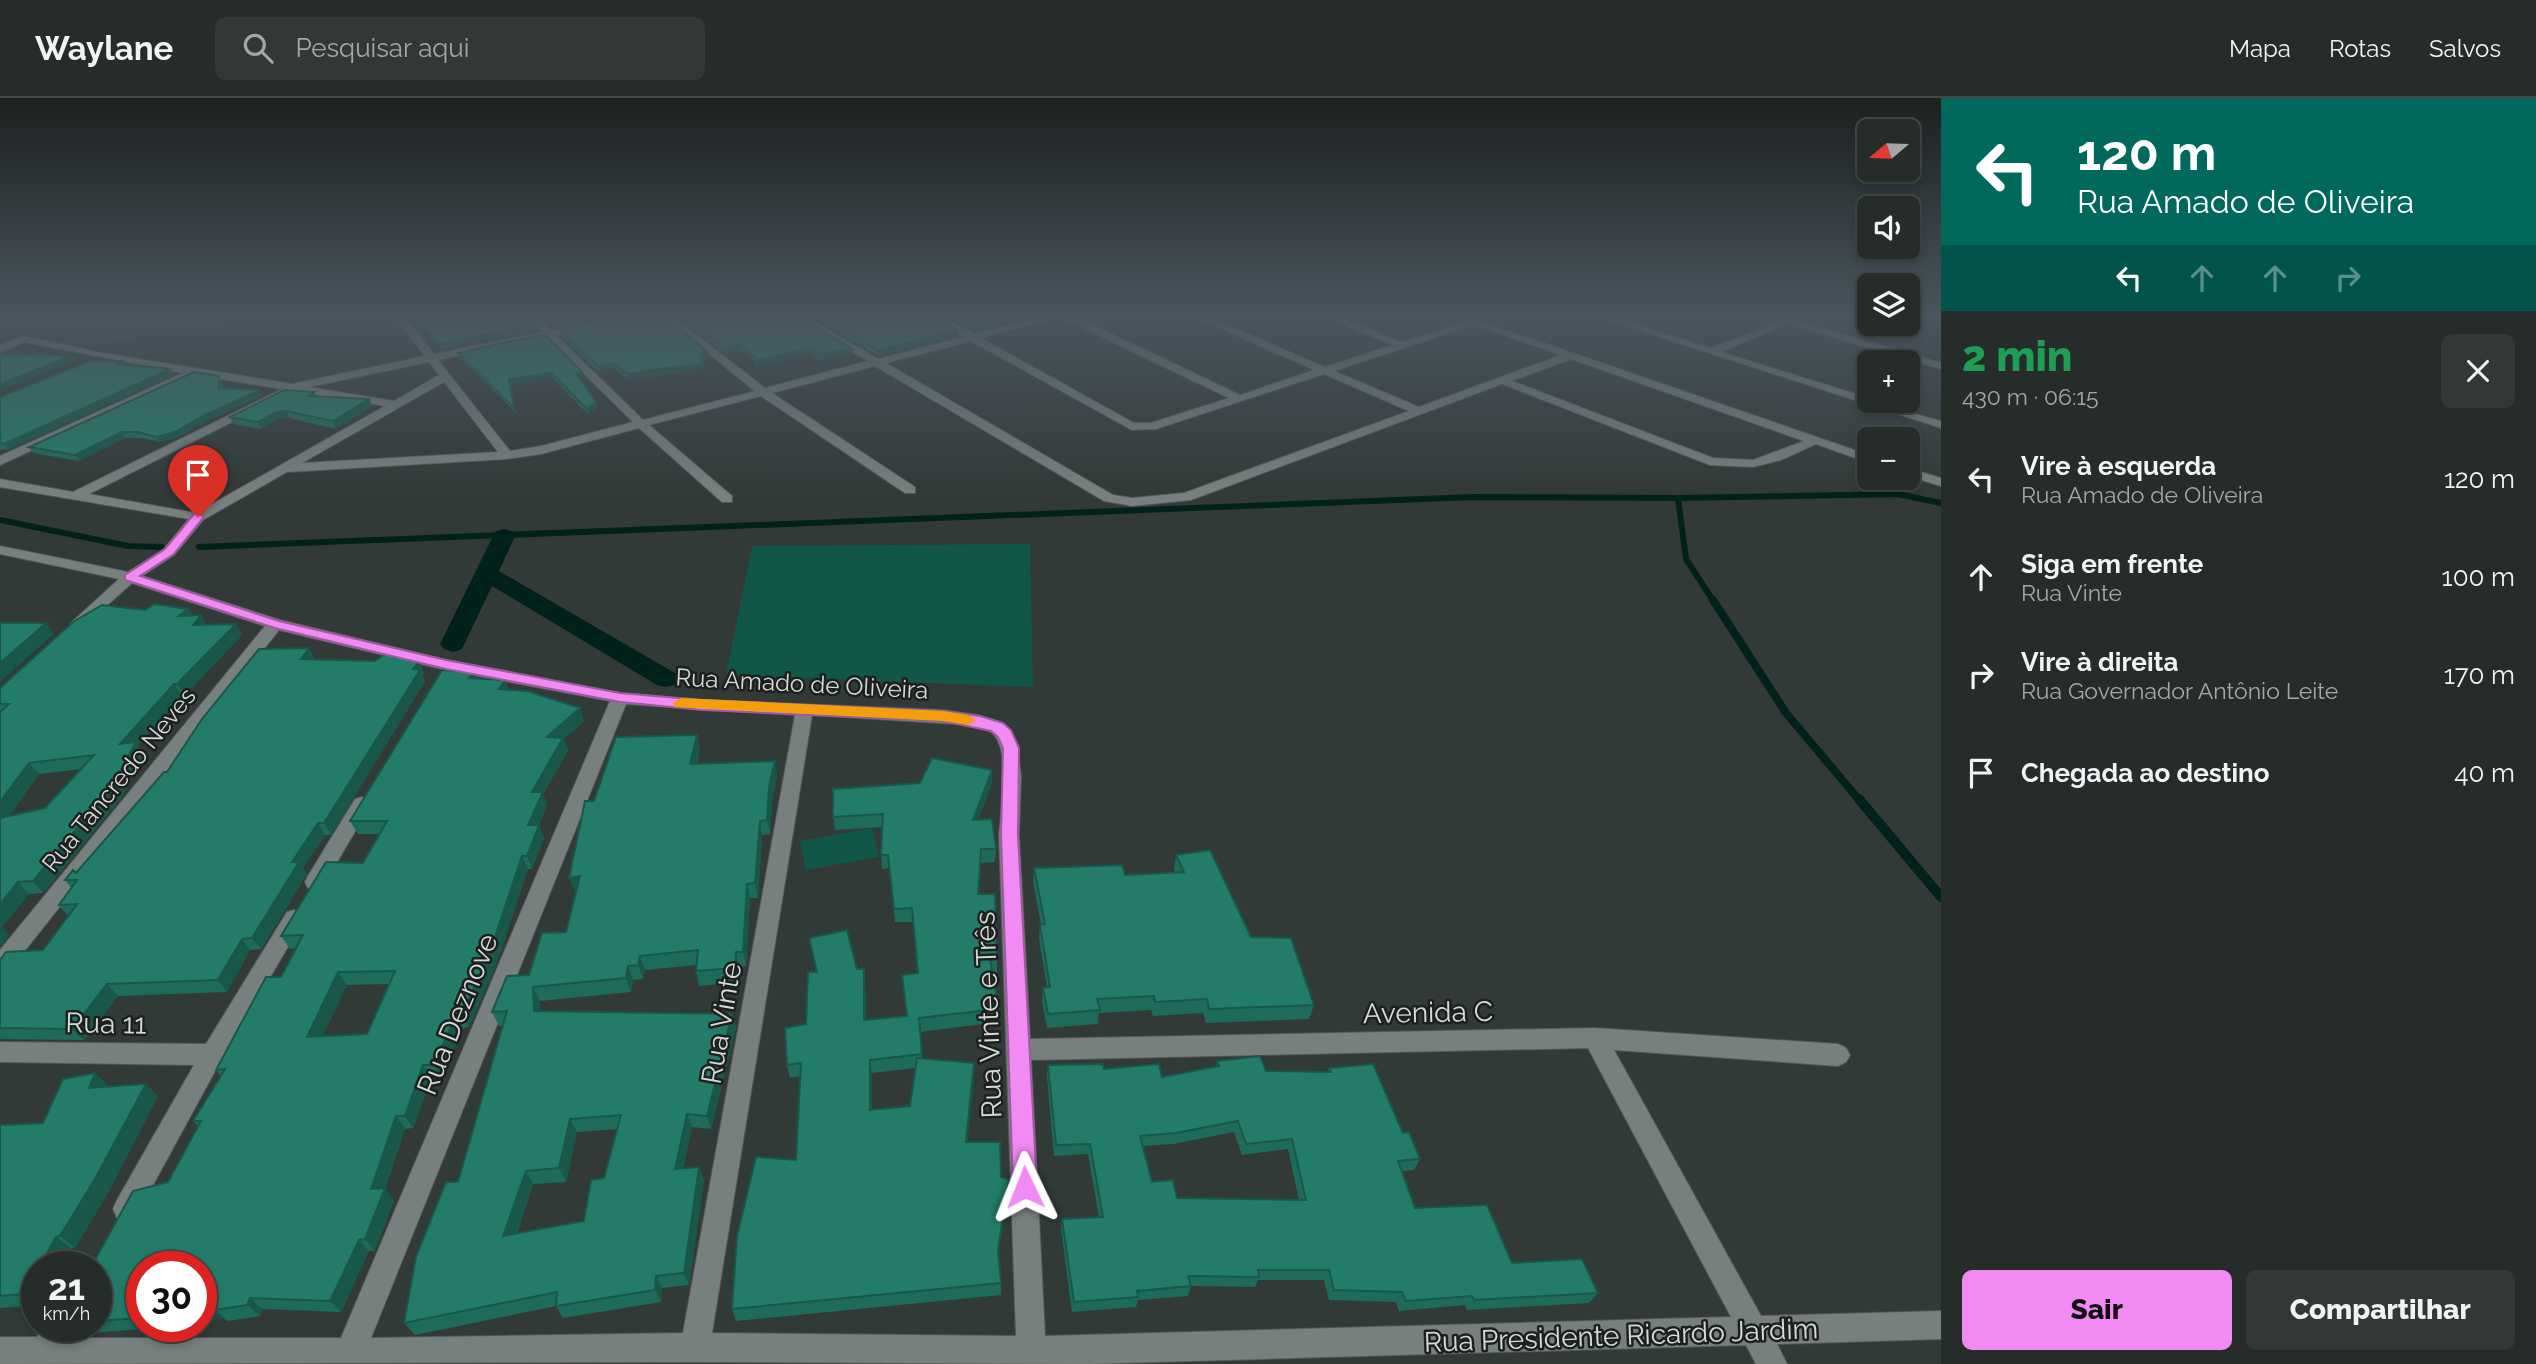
<!DOCTYPE html>
<html lang="pt">
<head>
<meta charset="utf-8">
<style>
  body { margin:0; font-family:Raleway,sans-serif; background:#323836; color:#f1f3f6; height:100vh; display:flex; flex-direction:column; font-size:26px; white-space:nowrap }
  * { box-sizing:border-box; margin:0 }
  p { font-size:23px; color:#a4a7a8 }
  .icon { flex:none; width:38px; height:38px; fill:none; stroke:currentColor; stroke-width:2; stroke-linecap:round; stroke-linejoin:round }
  .map { position:relative; flex:1; overflow:hidden }
  .panel { display:flex; flex-direction:column; background:#262c2a; width:595px }
  .panel>* { flex:none }
  .hud { background:#00695c; color:#fff; overflow:hidden }
  .needle { width:46px; rotate:251deg }
  .fabs { position:absolute; left:1857px; top:21px; display:grid; gap:14px }
  .fabs a { display:grid; place-items:center; width:63px; height:63px; border-radius:10px; background:#262c2a; box-shadow:0 4px 10px #0003,0 0 0 2px #424847; font-size:35px }
  .speed { position:absolute; left:21px; top:1153px; display:flex; gap:14px; font-size:35px; font-weight:700; text-align:center }
  .speed>* { display:grid; place-content:center; width:91px; height:91px; border-radius:50%; background:#262c2a; box-shadow:0 4px 10px #0003,0 0 0 2px #424847; line-height:1 }
  .speed small { font-size:18px; font-weight:400 }
  .speed .limit { border:10px solid #d22; background:#fff; color:#111 }
  .pin { position:absolute; display:grid; place-items:center; width:60px; height:60px; color:#fff; margin:-72px -30px; border-radius:50% 50% 50% 0; rotate:-45deg; box-shadow:0 0 7px #0007 }
  .pin .icon { rotate:45deg }
  .me { position:absolute; width:77px; margin:-38px; rotate:358deg; stroke-linejoin:round; filter:drop-shadow(0 0 5px #0008) }
  .turn { display:flex; align-items:center; gap:24px; height:147px; padding:0 21px; font-size:32px }
  .turn .icon { width:91px; height:91px; stroke-width:2.5 }
  .turn b { display:block; font-size:49px; line-height:60px }
  .lanes { display:flex; align-items:center; height:66px; padding:0 21px; background:#0003; justify-content:center; gap:35px; direction:ltr }
  .lanes .off { opacity:.35 }
  .round { display:grid; place-items:center; flex:none; width:74px; height:74px; border-radius:10px; background:#323836 }
  .overview { display:flex; align-items:center; justify-content:space-between; height:119px; padding:0 21px }
  h1 { font-size:42px; font-weight:800; line-height:52px; color:#1e9e55 }
  .button { display:flex; gap:14px; margin-top:auto; padding:14px 21px }
  .button a { flex:1; height:80px; border-radius:10px; background:#f28af3; color:#111; font-size:28px; font-weight:800; line-height:80px; text-align:center }
  .button a+a { background:#323836; color:#f1f3f6 }
  ul { padding:0; list-style:none }
  li { display:flex; align-items:center; gap:21px; height:98px; padding:0 21px }
  li div { flex:1 }
  li b { display:block; font-size:26px }
  li em { font-style:normal }
  header { display:flex; align-items:center; gap:42px; box-sizing:border-box; height:98px; padding:0 35px; background:#262c2a; border-bottom:2px solid #424847 }
  header strong { font-size:33px }
  nav { display:flex; gap:38px; margin-inline-start:auto; font-size:24px }
  .search { width:490px; height:63px; background:#323836; display:flex; align-items:center; gap:18px; box-sizing:border-box; padding:0 24px; border-radius:10px; color:#a4a7a8; font-size:26px }
  main { display:flex; flex:1; min-height:0 }
  .map>svg:first-child { display:block }
  .built { fill:#374642 }
  .green { fill:#115649 }
  .lines { fill:none; stroke-linecap:round; stroke-linejoin:round }
  .stream-far2 { stroke:#00221b; stroke-width:6 }
  .stream-far1 { stroke:#00221b; stroke-width:8 }
  .stream { stroke:#00221b; stroke-width:10 }
  .canal { fill:#00221b; fill-rule:evenodd }
  .minor-casing { stroke:#525857; stroke-width:2 }
  .minor { fill:#77807e; fill-rule:evenodd }
  .wall { fill:#1e6b5b; fill-rule:evenodd }
  .shaded-wall { fill:#18574a }
  .building { fill:#237c6a; stroke:#18574a; stroke-width:2; fill-rule:evenodd }
  .route { fill:#f28af3; stroke:#9d5a9e; stroke-width:2 }
  .slow { fill:#f59e0b }
  .labels { text-anchor:middle; stroke-width:5; stroke-linejoin:round; paint-order:stroke }
  .street-label { font-size:24px; fill:#d5dad9; stroke:#1d201f }
  .near-street-label { font-size:28px; fill:#d5dad9; stroke:#1d201f }
</style>
</head>
<body>
<header>
<strong>Waylane</strong>
<div class="search"><svg class="icon" aria-label="search" viewBox="0 0 24 24"><circle cx="10" cy="10" r="6"/><path d="M15 15l6 6"/></svg>Pesquisar aqui</div>
<nav><a>Mapa</a><a>Rotas</a><a>Salvos</a></nav>
</header>
<main>
<div class="map">
<svg width="1941" height="1266" viewBox="0 0 1941 1266">
  <rect width="100%" height="100%" fill="#323a38"/>
  <path class="built" d="M0 216H302L77 249 0 239Z"/>
  <path class="green" d="M1030 446 1033 589 726 577 752 448Z
    M872 730 879 759 806 772 800 743Z"/>
  <g class="lines">
    <path class="stream-far2" d="M1678 400 1686 461 1714 504
      M0 422 128 448 162 449
      M199 449 1473 399 1678 400 1898 396 1941 405"/>
    <path class="stream-far1" d="M1713 502 1786 615 1860 703"/>
    <path class="stream" d="M1859 701 1941 799"/>
    <path class="canal" d="M504 431 512 433 515 438 499 473 675 575 679 581 675 587 666 589 657 587 492 488 462 551 453 554 444 551 440 546 493 438 496 433Z"/>
    <g class="minor-casing">
      <path id="minor" d="M393 216H402L434 256 542 234 526 216H536L551 232 586 226V230L556 237 643 322 755 293 659 216H670L765 290 868 263 790 216H802L878 261 964 239 926 216H938L974 236 1049 216H1070L1240 297 1314 272 1188 216H1201L1325 269 1393 247 1318 216H1332L1402 244 1464 224 1448 216C1456 216 1463 218 1472 220 1480 221 1492 216 1501 216L1483 224 1869 357V365L1816 346 1781 362 1753 369 1710 367 1502 286 1191 402 1132 408 1104 403 875 268 772 295 915 389V395H905L761 298 649 327 732 398V404H722L639 330 541 356 507 361 287 374 203 422 174 457 142 478 280 522 446 562 620 595 702 602 943 612 977 617 1002 625 1010 632 1017 647 1021 678 1019 737 1030 941 1595 930 1838 946 1846 950 1850 957 1846 964 1838 968 1614 952 1761 1218 1941 1213V1241L1777 1246 1787 1266H1756L1746 1247 1089 1266 695 1264 0 1266V1239H37L43 1228H74L69 1240H341L610 603 446 572 279 532 8 874 0 877V852L265 528 132 485 83 529H73L70 526 73 523 119 481 0 456V448L128 474 164 451 189 421 0 389V381L73 394 282 291 196 277 0 367V358L183 275 25 244 0 254V247L24 238 103 255 292 286 425 258ZM1060 219 1229 300 1151 325H1134L981 240ZM1474 227 1561 257 1419 309 1334 273ZM547 239 633 324 541 348 510 353 438 262ZM971 243 1132 332 1156 331 1324 276 1409 313 1184 395 1132 400 1113 397 886 265ZM1571 261 1804 343 1753 362 1713 360 1512 283ZM429 264 439 277 394 303 309 289ZM444 284 498 354 302 365ZM294 293 385 308 196 415 89 396ZM626 606 795 617 683 1235 371 1240ZM812 617 970 627C979 628 989 630 995 638 1010 658 1001 713 999 737L1016 1238 712 1235ZM1588 950 1731 1219 1045 1238 1031 962Z
        M1588 216H1603L1711 250 1778 224 1758 216H1774L1941 265V271L1787 226 1721 254 1869 300V303L1941 323V330Z
        M1923 216 1941 217V223L1924 218Z
        M1908 370 1941 380V388L1908 378Z
        M362 699 369 701 371 706 322 790 315 792 308 790 305 784 308 778 355 701Z
        M294 812 301 814 305 820 220 964 135 1120 126 1124 117 1120 113 1111 117 1102 194 967 0 964V944L206 946 287 814Z"/>
    </g>
    <use href="#minor" class="minor"/>
  </g>
  <path class="wall" d="M413 216H527L535 226 537 231 439 252 425 230Z
    M540 216H605L552 228Z
    M675 216H794L852 256 819 262 813 256 758 267 741 252 725 256Z
    M808 216H931L957 238 878 258Z
    M944 216H1037L974 233Z
    M560 232 708 254 709 259 702 261 705 271 629 282 615 271 599 275 561 237Z
    M458 255 583 279 579 280 597 309 588 316 552 280 511 286 516 315 459 259Z
    M122 266 170 271 173 277 8 352 3 351 0 352V299Z
    M219 278 221 284 222 290 260 292 262 298 208 322 178 339 159 344 143 340H125L79 363 33 355 29 349Z
    M314 294 316 298 372 308 336 331 289 320 279 321 261 331 233 326 230 319Z
    M188 511 192 517 206 527 236 526 242 537 185 597H182L138 647 144 656 121 700 43 795 29 796 2 829 9 837 0 849V590L145 512ZM81 671 45 710 9 718 39 676Z
    M309 550 315 562 419 564 424 575 422 577 425 583 331 737H325L303 770 307 776 261 851 250 852 227 894 118 898 84 942 0 941V862L43 852 68 818 59 807 71 790 65 782 76 775 167 674Z
    M476 580 505 582 509 592 584 623 564 641 568 653 543 696 547 707 539 727 544 740 532 771H528L496 867 469 929 463 930 442 980H431L413 1030 405 1031 385 1091 394 1102 375 1153H369L341 1214 262 1211 260 1218 228 1223 142 1169V1228H183L76 1236 65 1228H96V1169L168 1084 198 1028 193 1023 221 978 216 972 281 879 296 850 290 851 281 838 363 765 379 736H358L350 723ZM389 886 367 936 322 939 347 887Z
    M700 651 697 666 777 677 772 703 770 736 762 737 758 800H750L746 868 739 869V884L699 888 696 873V867L645 872 643 881 633 882 631 894 540 903V913L732 916 736 930 711 1031 692 1029 683 1071 699 1069 704 1082 689 1187 662 1190 661 1204 563 1220 556 1208 415 1237 404 1225 458 1084 503 928H499L492 914 529 877 566 834 576 794 575 795 594 703ZM617 1031 604 1080 584 1123 517 1136 533 1086 566 1084 577 1034Z
    M920 685H992L978 722 996 751 995 764 981 765 979 796 997 861V875H992L999 911 998 924 920 934 922 960 974 965V978L967 1044 1001 1079 1008 1094 998 1158 1001 1185V1197L736 1223 732 1211 796 1062 800 978 790 980 787 967 806 926 816 874 809 840 857 871H864L865 884 866 922 906 918 902 877 917 875 913 824H895L889 770 882 771 881 757 882 729 835 732 833 719ZM916 970 910 1008 872 1012V975Z
    M1176 757 1314 907 1309 921 1206 925 1203 915 1153 918 1151 912 1099 915 1098 926 1047 930 1042 903 1043 890 1047 889 1039 841 1040 827 1041 826 1033 784 1034 770 1125 777 1175 774 1174 771Z
    M1217 963 1266 973 1328 974 1329 970 1403 1035 1420 1061 1414 1072 1401 1073 1415 1110 1512 1165 1598 1195 1589 1205 1467 1212 1465 1207 1399 1213 1396 1204 1329 1202 1324 1182H1258L1255 1189 1191 1188 1188 1198 1138 1202 1136 1209 1072 1214 1061 1131 1062 1121 1099 1119 1088 1056 1054 1058 1047 979 1048 967 1104 971 1162 979 1216 969ZM1234 1034 1242 1057 1288 1051 1299 1102 1177 1100 1152 1084 1143 1048 1173 1046Z
    M95 975 108 988 107 989 158 998 109 1093 75 1150H71L37 1169V1207L0 1210V1027L43 1025Z"/>
  <path class="shaded-wall" d="M579 216H605L552 228 550 223Z
    M1017 216H1037L974 233V228Z
    M535 226 537 231 439 252 437 247Z
    M957 232V238L878 258V252Z
    M740 246 741 252 725 256 724 250Z
    M813 250V256L758 267 757 262Z
    M852 251V256L819 262 818 256Z
    M708 254 709 259 700 261 699 256Z
    M71 258 74 263 0 293V286Z
    M614 265 615 271 599 275 598 269Z
    M704 265 705 271 629 282 627 276Z
    M170 271 173 277 8 352 4 346Z
    M582 274 583 279 577 280 576 275Z
    M551 275 552 280 511 286 516 315 509 281Z
    M260 292 262 298 208 322 178 339 159 344 156 339Z
    M369 301 372 308 336 331 333 323Z
    M596 304 597 309 588 316 587 311Z
    M286 313 289 320 279 321 261 331 258 324 276 314Z
    M122 334 125 340 79 363 75 357Z
    M188 511 195 522 179 518Z
    M201 517 207 528 193 527Z
    M46 525 54 536 0 584V565Z
    M236 526 242 537 185 597 177 586Z
    M309 550 315 561 307 573 301 561Z
    M419 564 424 575 422 577 425 583 331 737 324 725Z
    M474 574 479 586 469 580Z
    M505 582 510 594 499 591Z
    M174 586 182 597 138 647 144 656 121 700 43 795 33 783 120 646Z
    M580 610 584 623 564 641 568 653 543 696 547 707 539 727 544 740 532 771 527 758 528 727 532 694 547 639Z
    M697 637 700 651 693 680 690 666Z
    M775 663 777 677 772 703 770 736 767 722 769 689Z
    M29 665 39 676 0 730V704Z
    M992 672V685L973 735V722Z
    M760 723 762 737 758 800 755 785Z
    M318 725 325 737 303 770 307 776 261 851 252 840 292 764Z
    M522 758 528 771 496 867 469 929 462 917Z
    M580 778 586 793 575 795 569 780Z
    M18 784 29 796 2 829 9 837 0 849V806Z
    M747 786 750 800 746 868 743 854Z
    M242 841 250 852 227 894 218 882Z
    M736 854 739 869V884L735 870Z
    M640 858 645 872 643 881 638 867Z
    M628 868 633 882 631 894 626 880Z
    M864 871 865 884 866 935 864 922Z
    M338 874 347 887 316 952 307 939Z
    M107 886 118 898 84 942 72 931Z
    M533 889 540 903 541 927 534 913Z
    M732 916 736 930 711 1031 707 1018Z
    M456 917 463 930 442 980 434 967Z
    M870 962 872 975V1024L870 1012Z
    M974 965V978L966 1057V1044Z
    M423 967 431 980 413 1030 405 1018Z
    M95 975 108 988 102 1003 89 990Z
    M146 986 158 998 109 1093 75 1150 60 1138Z
    M687 1016 692 1029 680 1085 675 1071Z
    M396 1018 405 1031 385 1091 394 1102 375 1153 365 1141 371 1091Z
    M570 1021 577 1034 566 1084 559 1070Z
    M699 1069 704 1082 689 1187 684 1175Z
    M526 1073 533 1086 512 1151 503 1138Z
    M1009 1082 1008 1094 997 1164 998 1152Z
    M56 1139 71 1150 60 1169H39Z
    M359 1142 369 1153 341 1214 330 1203Z
    M37 1172V1206L23 1196Z
    M656 1178 662 1190 661 1204 655 1192Z
    M250 1200 262 1211 260 1218 247 1207Z
    M217 1208 215 1212 225 1220 201 1225V1211Z"/>
  <path class="building" d="M416 216H527L535 226 437 247 423 224Z
    M544 216H579L550 223Z
    M624 216H661L708 254 699 256 704 265 627 276 614 265 598 269 560 232Z
    M681 216H794L852 251 818 256 813 250 757 262 740 246 724 250Z
    M817 216H931L957 232 878 252Z
    M954 216H1017L974 228Z
    M544 236 582 274 576 275 596 304 587 311 551 275 509 281 514 310 458 255Z
    M0 257 71 258 0 286Z
    M90 263H121L117 266 170 271 4 346 0 345V299Z
    M194 274 219 278V290L260 292 205 317 175 334 156 339 139 334H122L75 357 29 349Z
    M284 292 314 294 309 298 369 301 333 323 286 313 276 314 258 324 230 319Z
    M154 506 188 511 179 518 201 517 193 527 236 526 177 586H174L120 646 136 644 112 688 33 783 18 784 0 806V720L45 710 94 657 29 665 0 704V614L9 606H0V590L73 524 102 507 145 512Z
    M1 525H46L0 565V526Z
    M309 550 301 561 375 563 386 555 419 564 413 571 420 572 324 725H318L292 764H299L252 840 242 841 218 882 107 886 72 931 0 930V862L6 854 43 852 77 806 59 807 77 782H65L73 772 76 775 164 674H167L202 621 259 551Z
    M442 572 474 574 469 580 505 582 499 591 527 593 580 610 547 639 563 640 532 694H543L528 727H539L527 758H522L490 854 462 917H456L434 967H423L405 1018H396L371 1091 385 1090 365 1141 359 1142 330 1203 250 1200 247 1207 215 1212 217 1208 201 1211V1169H142V1220L96 1223V1169H91L133 1093 168 1084 201 1023H193L225 971 216 972 266 879H281L303 837 281 838 326 764 363 765 387 723H350ZM395 873 367 936 307 939 338 874Z
    M697 637 690 666 775 663 769 689 767 722 760 723 755 785 747 786 743 854H736L735 870 696 873 698 852 640 858 638 867 628 868 626 880 533 889 534 913 732 916 707 1018 687 1016 675 1071 699 1069 684 1175 656 1178 655 1192 556 1208 557 1194 404 1225 416 1159 446 1084H458L507 913 492 914 507 878 529 877 542 835 566 834 580 778 569 780 585 703H594L616 639ZM621 1017 604 1080 591 1082 584 1123 503 1138 526 1073 559 1070 570 1021Z
    M932 660 992 672 973 722 992 721 996 751H981L978 796H995L997 861 990 862 999 911 919 920 922 956 870 962V1012L910 1008 917 960 974 965 966 1044H1000L1001 1079 1009 1082 998 1152 1001 1185 732 1211 737 1138 756 1059 796 1062 801 965 787 967 785 930 806 926 808 874H817L809 840 847 832 857 871H864V922L907 918 902 877 918 875 912 810 894 811 888 757H881L883 716 833 719V691L920 685Z
    M1210 752 1251 839 1291 840 1314 907 1209 911 1207 901 1155 904 1154 898 1097 901 1100 912 1048 916 1043 890 1050 889 1040 827 1045 826 1034 770 1122 767 1125 777 1184 774 1176 757Z
    M1260 958 1266 973 1331 974 1329 970 1373 966 1403 1035 1409 1034 1420 1061 1398 1063 1415 1110 1487 1107 1512 1165 1582 1161 1598 1195 1474 1202 1472 1198 1406 1203 1402 1194 1334 1192 1329 1172H1258L1259 1179 1188 1178 1191 1188 1137 1193 1138 1199 1074 1204 1062 1121 1103 1119 1090 1046 1056 1047 1048 967 1103 966 1104 971 1159 966 1162 979 1219 968 1217 963ZM1238 1023 1246 1046 1292 1041 1306 1102 1177 1100 1173 1082 1152 1084 1140 1038 1176 1035Z
    M95 975 89 990 146 986 95 1081 60 1138 56 1139 39 1169H37V1172L23 1196 0 1198V1027L43 1025 63 981Z"/>
  <linearGradient id="sky" x2="0" y2="1"><stop stop-color="#1c201f"/><stop offset="0.55" stop-color="#49555e"/><stop offset="1" stop-color="#49555e" stop-opacity="0"/></linearGradient>
  <rect width="1941" height="394" fill="url(#sky)"/>
  <path class="route" d="M198 415 204 419 174 456 140 478 279 523 446 562 620 595 702 602 943 613 980 618 1003 625 1011 632 1019 650 1018 737 1037 1089 1033 1097 1025 1101 1016 1097 1013 1089 1001 737 1003 650 998 639 991 633 943 623 702 612 620 604 446 571 275 530 125 482V477L165 451 194 416Z"/>
  <path class="slow" d="M681 600 943 613 968 617 976 622 968 627 943 623 675 609 673 605Z"/>
  <g class="labels">
    <g class="street-label">
      <text transform="translate(802 586) rotate(3)" y="8">Rua Amado de Oliveira</text>
      <text transform="translate(119 682) rotate(-51)" y="8">Rua Tancredo Neves</text>
    </g>
    <g class="near-street-label">
      <text transform="translate(1428 914) rotate(-1)" y="10">Avenida C</text>
      <text transform="translate(457 916) rotate(-68)" y="10">Rua Deznove</text>
      <text transform="translate(988 917) rotate(-92)" y="10">Rua Vinte e Três</text>
      <text transform="translate(106 925) rotate(1)" y="10">Rua 11</text>
      <text transform="translate(721 925) rotate(-80)" y="10">Rua Vinte</text>
      <text transform="translate(1621 1237) rotate(-2)" y="10">Rua Presidente Ricardo Jardim</text>
    </g>
  </g>
</svg>
<div class="fabs">
<a><svg class="needle" viewBox="-14 -14 28 28"><path d="M0-13l5 13h-10z" fill="#e53935"/><path d="M0 13l5-13h-10z" fill="#a4a7a8"/></svg></a>
<a><svg class="icon" aria-label="sound" viewBox="0 0 24 24"><path d="M4 9h4l5-4v14l-5-4H4zM17 9q2 3 0 6"/></svg></a>
<a><svg class="icon" aria-label="layers" viewBox="0 0 24 24"><path d="M12 4l9 5-9 5-9-5zM3 14l9 5 9-5"/></svg></a>
<a>+</a>
<a>−</a>
</div>
<div class="speed"><div>21<small>km/h</small></div><div class="limit">30</div></div>
<div class="pin" style="left:198px;top:419px;background:#d93025"><svg class="icon" aria-label="arrive" viewBox="0 0 24 24"><path d="M6 21V4h12l-3 4 3 4H6"/></svg></div>
<svg class="me" style="left:1025px;top:1089px" viewBox="-20 -20 40 40"><path d="M0-17L14 15 0 8-14 15z" fill="#f28af3" stroke="#fff" stroke-width="4"/></svg>
</div>
<section class="panel">
<div class="hud">
<div class="turn"><svg class="icon" aria-label="left" viewBox="0 0 24 24"><path d="M17 20v-9H6M10 6l-5 5 5 5"/></svg><div><b>120 m</b>Rua Amado de Oliveira</div></div>
<div class="lanes"><svg class="icon" aria-label="left" viewBox="0 0 24 24"><path d="M17 20v-9H6M10 6l-5 5 5 5"/></svg><svg class="icon off" aria-label="ahead" viewBox="0 0 24 24"><path d="M12 20V5M6 11l6-6 6 6"/></svg><svg class="icon off" aria-label="ahead" viewBox="0 0 24 24"><path d="M12 20V5M6 11l6-6 6 6"/></svg><svg class="icon off" aria-label="right" viewBox="0 0 24 24"><path d="M7 20v-9h11M14 6l5 5-5 5"/></svg></div>
</div>
<div class="overview"><div><h1>2 min</h1><p>430 m · 06:15</p></div><a class="round"><svg class="icon" aria-label="close" viewBox="0 0 24 24"><path d="M6 6l12 12M18 6L6 18"/></svg></a></div>
<ul>
<li><svg class="icon" aria-label="left" viewBox="0 0 24 24"><path d="M17 20v-9H6M10 6l-5 5 5 5"/></svg><div><b>Vire à esquerda</b><p>Rua Amado de Oliveira</p></div><em>120 m</em></li>
<li><svg class="icon" aria-label="ahead" viewBox="0 0 24 24"><path d="M12 20V5M6 11l6-6 6 6"/></svg><div><b>Siga em frente</b><p>Rua Vinte</p></div><em>100 m</em></li>
<li><svg class="icon" aria-label="right" viewBox="0 0 24 24"><path d="M7 20v-9h11M14 6l5 5-5 5"/></svg><div><b>Vire à direita</b><p>Rua Governador Antônio Leite</p></div><em>170 m</em></li>
<li><svg class="icon" aria-label="arrive" viewBox="0 0 24 24"><path d="M6 21V4h12l-3 4 3 4H6"/></svg><div><b>Chegada ao destino</b></div><em>40 m</em></li>
</ul>
<div class="button"><a>Sair</a><a>Compartilhar</a></div>
</section>
</main>
</body>
</html>
